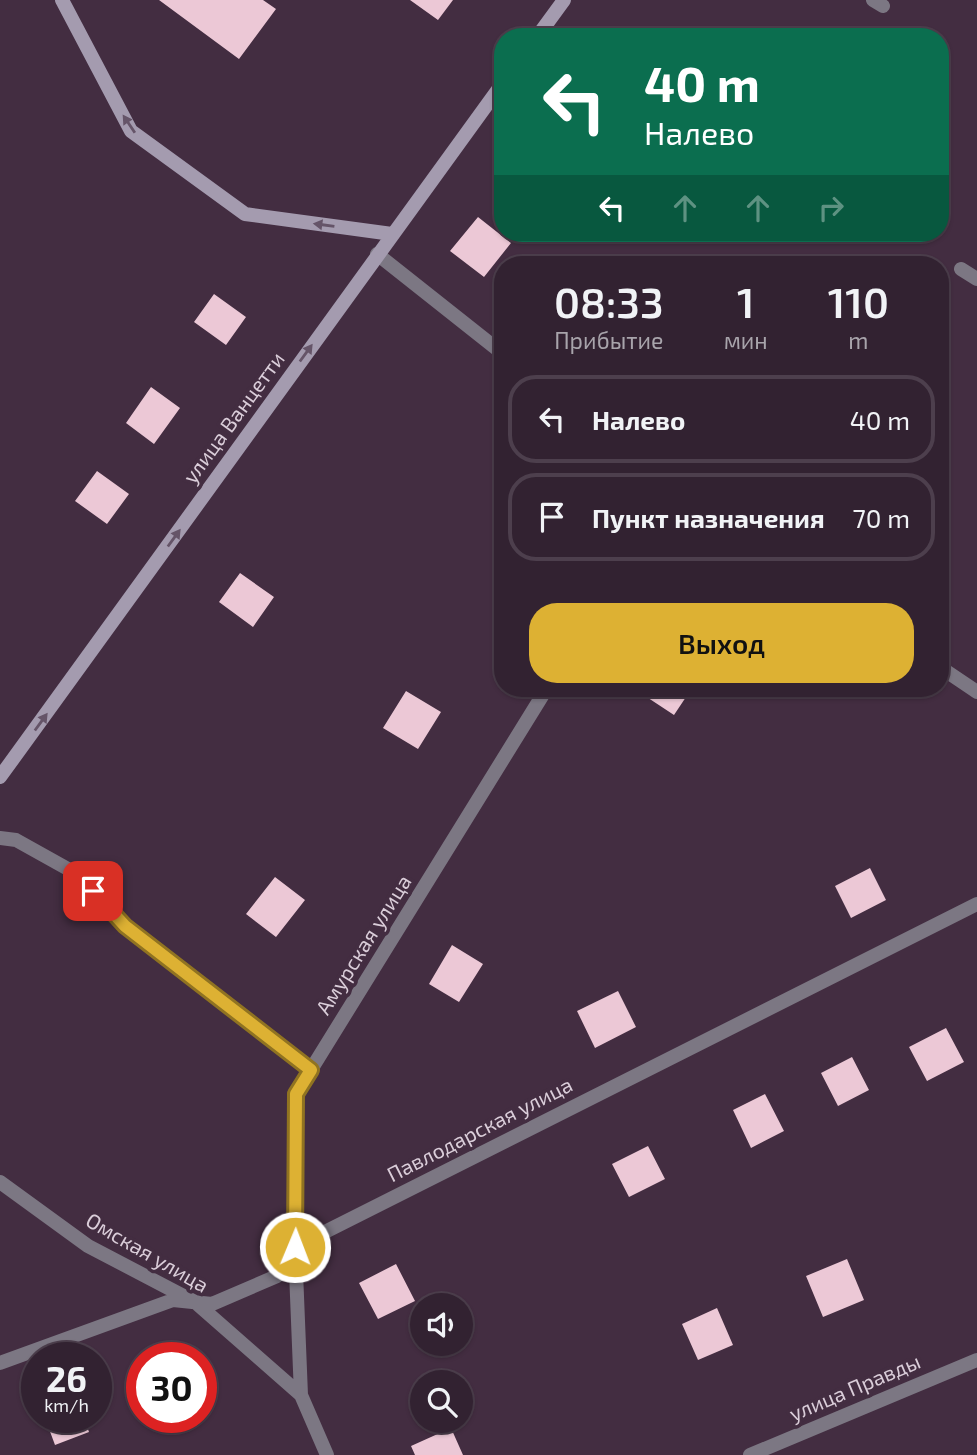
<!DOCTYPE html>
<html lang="ru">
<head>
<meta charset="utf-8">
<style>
  body { margin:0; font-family:"Exo 2",sans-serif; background:#3a2a39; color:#f1f3f6; height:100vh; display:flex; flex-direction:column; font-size:26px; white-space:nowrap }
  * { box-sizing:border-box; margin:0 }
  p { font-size:23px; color:#a8a4ab }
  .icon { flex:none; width:38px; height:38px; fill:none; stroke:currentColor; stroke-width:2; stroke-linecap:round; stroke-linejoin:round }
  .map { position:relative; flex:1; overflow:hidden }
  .panel { position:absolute; left:494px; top:256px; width:455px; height:441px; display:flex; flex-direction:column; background:#322231; border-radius:28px; box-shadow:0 2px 5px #0004,0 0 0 2px #4d3f4d }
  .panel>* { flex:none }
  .guide { position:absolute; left:494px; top:28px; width:455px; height:214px; border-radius:28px; box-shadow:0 2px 5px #0004,0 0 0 2px #4d3f4d; background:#0b6e4f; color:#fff; overflow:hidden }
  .tools { position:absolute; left:410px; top:1293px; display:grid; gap:14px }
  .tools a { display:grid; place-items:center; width:63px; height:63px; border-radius:50%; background:#322231; box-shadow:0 2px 5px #0004,0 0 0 2px #4d3f4d; font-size:35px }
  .speed { position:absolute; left:21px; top:1342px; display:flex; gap:14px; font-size:35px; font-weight:700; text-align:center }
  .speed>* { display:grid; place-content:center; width:91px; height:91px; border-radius:50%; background:#322231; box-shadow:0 2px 5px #0004,0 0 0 2px #4d3f4d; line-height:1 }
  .speed small { font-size:18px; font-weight:400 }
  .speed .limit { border:10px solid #d22; background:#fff; color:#111 }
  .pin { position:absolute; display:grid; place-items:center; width:60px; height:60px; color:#fff; margin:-30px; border-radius:14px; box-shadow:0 4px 10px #0006 }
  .me { position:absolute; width:77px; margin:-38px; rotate:1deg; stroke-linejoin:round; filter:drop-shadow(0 0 5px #0008) }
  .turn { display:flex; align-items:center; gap:24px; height:147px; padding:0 35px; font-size:32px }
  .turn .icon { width:91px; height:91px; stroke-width:2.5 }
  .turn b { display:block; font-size:49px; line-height:60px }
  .lanes { display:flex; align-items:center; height:66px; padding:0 35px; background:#0003; justify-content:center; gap:35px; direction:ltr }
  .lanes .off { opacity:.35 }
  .eta { display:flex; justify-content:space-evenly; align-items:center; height:119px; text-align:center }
  .eta b { font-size:42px; font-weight:600; line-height:49px }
  .action { display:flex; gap:14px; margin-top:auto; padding:14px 35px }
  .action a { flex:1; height:80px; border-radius:28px; background:#ddb133; color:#111; font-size:28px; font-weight:600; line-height:80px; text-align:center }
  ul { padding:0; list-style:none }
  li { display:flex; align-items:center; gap:21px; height:88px; margin:0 14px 10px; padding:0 21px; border:4px solid #4d3f4d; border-radius:28px }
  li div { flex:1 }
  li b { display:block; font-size:26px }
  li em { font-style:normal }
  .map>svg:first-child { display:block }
  .building { fill:#ecc8d6 }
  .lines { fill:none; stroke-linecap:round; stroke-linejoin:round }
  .lane { stroke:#7c7783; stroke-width:14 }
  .street { stroke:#7c7783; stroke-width:14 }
  .secondary { stroke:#a49baf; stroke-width:14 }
  .oneway { fill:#655468 }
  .route-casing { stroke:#907321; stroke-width:18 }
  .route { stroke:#ddb133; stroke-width:12 }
  .labels { text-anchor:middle; stroke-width:7; stroke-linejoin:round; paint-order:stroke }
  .street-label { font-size:21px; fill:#dacdd9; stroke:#432d41 }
</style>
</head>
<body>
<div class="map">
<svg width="977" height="1455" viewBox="0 0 977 1455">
  <rect width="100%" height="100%" fill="#432d41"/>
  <path class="building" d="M159 0H263L276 9 239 59Z
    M410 0H453L438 20Z
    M478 217 511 243 484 277 450 251Z
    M214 294 246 317 226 345 194 322Z
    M151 387 180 408 154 444 126 423Z
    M97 471 129 494 107 524 75 501Z
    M240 573 274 597 253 627 219 602Z
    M633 688H692L674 715Z
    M406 691 441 712 418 749 383 728Z
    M870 868 886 900 851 918 835 886Z
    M275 877 305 900 276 937 246 914Z
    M452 945 483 964 459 1002 429 984Z
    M618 991 636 1027 595 1048 577 1011Z
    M946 1028 964 1062 927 1081 909 1047Z
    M852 1057 869 1090 838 1106 821 1073Z
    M765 1094 784 1131 751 1148 733 1110Z
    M648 1146 665 1179 629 1197 612 1164Z
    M847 1259 864 1300 823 1317 806 1276Z
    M396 1264 415 1301 378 1319 359 1283Z
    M717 1308 733 1345 698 1360 682 1324Z
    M45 1418H84L89 1432 55 1445Z
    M451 1428 463 1455H415L411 1446Z"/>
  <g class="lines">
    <path class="lane" d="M873 0 883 6
      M377 254 502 353
      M961 269 977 279
      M940 667 977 692"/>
    <path class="street" d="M0 838 16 840 77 874 125 926 311 1070
      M0 1182 88 1246 195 1302 301 1395
      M0 1363 173 1300 212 1304 277 1276 295 1247 977 904
      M327 1455 301 1395 295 1247 296 1094 547 688
      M750 1455 977 1360"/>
    <path class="secondary" d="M62 0 131 131 245 214 392 234
      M537 37 564 0
      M0 777 502 84"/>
  </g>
  <defs><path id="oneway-solid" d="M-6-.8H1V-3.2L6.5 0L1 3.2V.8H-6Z" transform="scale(1.75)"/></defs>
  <g class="oneway">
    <use href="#oneway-solid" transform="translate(129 124) rotate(-124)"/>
    <use href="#oneway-solid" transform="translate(324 225) rotate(-172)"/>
    <use href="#oneway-solid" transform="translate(306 353) rotate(-54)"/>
    <use href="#oneway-solid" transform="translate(174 538) rotate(-54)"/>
    <use href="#oneway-solid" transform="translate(41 722) rotate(-54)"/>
  </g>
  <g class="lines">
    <g class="route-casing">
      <path id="route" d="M93 891 125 926 311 1070 296 1094 295 1247"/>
    </g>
    <use href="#route" class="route"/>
  </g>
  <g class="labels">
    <g class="street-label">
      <text transform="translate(234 418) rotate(-54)" y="7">улица Ванцетти</text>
      <text transform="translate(364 945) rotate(-58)" y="7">Амурская улица</text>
      <text transform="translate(480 1130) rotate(-27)" y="7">Павлодарская улица</text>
      <text transform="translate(147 1253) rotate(30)" y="7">Омская улица</text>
      <text transform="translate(855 1388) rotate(-23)" y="7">улица Правды</text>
    </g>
  </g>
</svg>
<div class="tools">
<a><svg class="icon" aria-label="sound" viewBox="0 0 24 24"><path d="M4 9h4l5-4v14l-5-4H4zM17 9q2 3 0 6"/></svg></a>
<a><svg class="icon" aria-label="search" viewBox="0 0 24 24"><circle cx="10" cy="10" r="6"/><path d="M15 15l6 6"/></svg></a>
</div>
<div class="speed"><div>26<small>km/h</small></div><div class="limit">30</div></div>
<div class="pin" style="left:93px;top:891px;background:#d93025"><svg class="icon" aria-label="arrive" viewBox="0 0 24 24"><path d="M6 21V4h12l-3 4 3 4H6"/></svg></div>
<svg class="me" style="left:295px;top:1247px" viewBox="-20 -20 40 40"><circle r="17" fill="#ddb133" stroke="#fff" stroke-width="3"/><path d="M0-11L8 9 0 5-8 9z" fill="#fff"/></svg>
<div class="guide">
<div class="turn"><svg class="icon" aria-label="left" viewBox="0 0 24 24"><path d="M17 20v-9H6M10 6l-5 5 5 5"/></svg><div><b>40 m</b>Налево</div></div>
<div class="lanes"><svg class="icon" aria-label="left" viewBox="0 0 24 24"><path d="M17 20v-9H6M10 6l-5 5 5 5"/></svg><svg class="icon off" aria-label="ahead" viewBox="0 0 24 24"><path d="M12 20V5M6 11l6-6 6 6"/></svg><svg class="icon off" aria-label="ahead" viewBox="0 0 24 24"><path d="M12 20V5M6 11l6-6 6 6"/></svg><svg class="icon off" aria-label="right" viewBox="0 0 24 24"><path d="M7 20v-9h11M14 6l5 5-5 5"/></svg></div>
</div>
<section class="panel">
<div class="eta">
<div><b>08:33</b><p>Прибытие</p></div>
<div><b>1</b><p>мин</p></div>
<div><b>110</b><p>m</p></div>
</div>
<ul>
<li><svg class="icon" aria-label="left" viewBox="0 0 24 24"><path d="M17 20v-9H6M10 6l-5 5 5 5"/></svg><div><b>Налево</b></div><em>40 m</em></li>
<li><svg class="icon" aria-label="arrive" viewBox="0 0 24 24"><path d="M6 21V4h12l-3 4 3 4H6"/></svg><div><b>Пункт назначения</b></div><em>70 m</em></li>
</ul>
<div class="action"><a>Выход</a></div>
</section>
</div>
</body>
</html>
